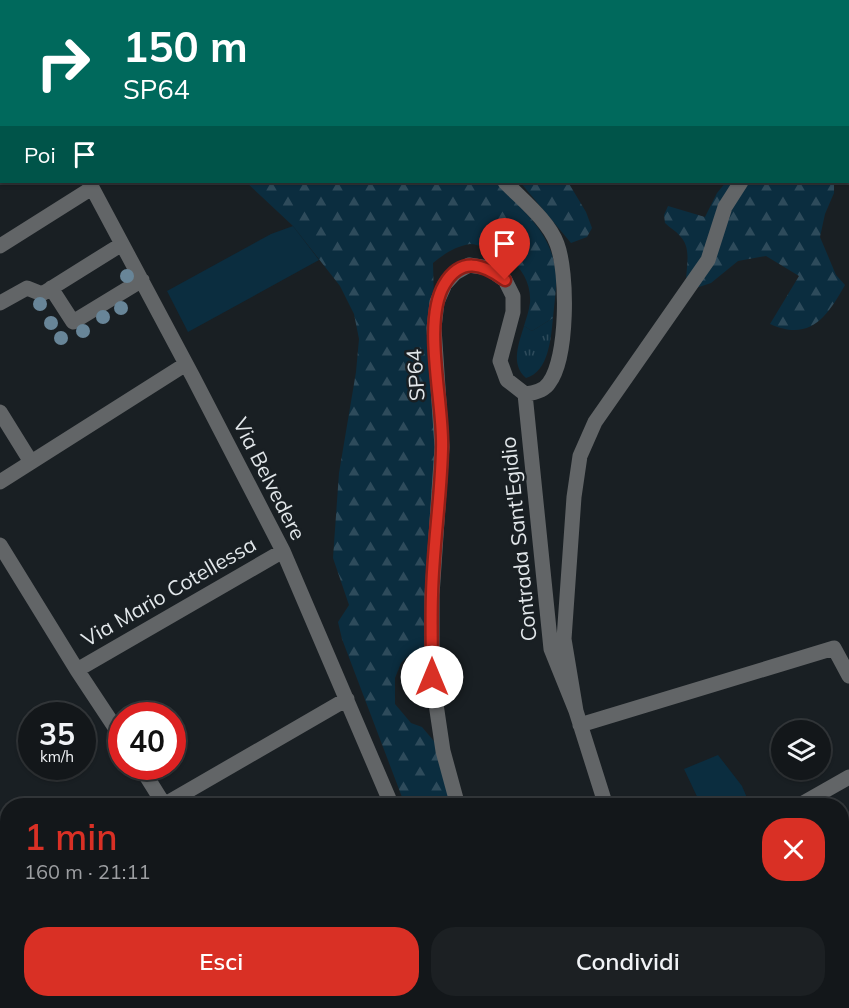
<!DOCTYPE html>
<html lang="it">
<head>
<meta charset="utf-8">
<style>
  body { margin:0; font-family:Mulish,sans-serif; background:#1c2023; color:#f1f3f6; height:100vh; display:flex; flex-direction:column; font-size:22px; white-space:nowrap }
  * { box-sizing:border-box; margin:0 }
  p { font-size:20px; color:#9d9fa2 }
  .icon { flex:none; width:33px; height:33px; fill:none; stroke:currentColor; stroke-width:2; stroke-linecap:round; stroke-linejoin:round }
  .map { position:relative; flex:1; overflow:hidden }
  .drawer { position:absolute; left:0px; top:798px; width:849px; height:210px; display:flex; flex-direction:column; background:#13171a; border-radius:24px 24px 0 0; box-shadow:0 2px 4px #0004,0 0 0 2px #323639 }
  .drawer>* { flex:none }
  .top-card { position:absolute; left:0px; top:0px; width:849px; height:183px; box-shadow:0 2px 4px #0004,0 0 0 2px #323639; background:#00695c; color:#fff; overflow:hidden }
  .tools { position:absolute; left:771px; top:720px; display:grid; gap:12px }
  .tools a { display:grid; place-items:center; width:60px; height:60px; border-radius:50%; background:#13171a; box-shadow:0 2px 4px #0004,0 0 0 2px #323639; font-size:30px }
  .speed { position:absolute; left:18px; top:702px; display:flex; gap:12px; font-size:30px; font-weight:700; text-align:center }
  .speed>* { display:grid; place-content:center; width:78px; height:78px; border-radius:50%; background:#13171a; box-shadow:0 2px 4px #0004,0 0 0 2px #323639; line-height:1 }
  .speed small { font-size:15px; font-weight:400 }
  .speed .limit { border:9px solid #d22; background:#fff; color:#111 }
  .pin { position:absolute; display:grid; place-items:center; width:51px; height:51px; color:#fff; margin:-62px -26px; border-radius:50% 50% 50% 0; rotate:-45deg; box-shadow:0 0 6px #0007 }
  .pin .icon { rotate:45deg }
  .me { position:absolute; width:66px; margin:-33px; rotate:0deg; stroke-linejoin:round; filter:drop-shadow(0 0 4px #0008) }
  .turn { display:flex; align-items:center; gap:21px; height:126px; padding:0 24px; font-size:27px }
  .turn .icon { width:78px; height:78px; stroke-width:2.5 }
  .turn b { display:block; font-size:42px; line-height:51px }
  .then { display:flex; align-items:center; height:57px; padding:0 24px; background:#0003; gap:12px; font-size:22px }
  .round { display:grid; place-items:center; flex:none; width:63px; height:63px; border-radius:24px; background:#1c2023 }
  .summary { display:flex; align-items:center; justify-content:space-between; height:102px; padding:0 24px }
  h1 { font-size:36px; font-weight:600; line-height:45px; color:#d93025 }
  .button { display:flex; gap:12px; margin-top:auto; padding:12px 24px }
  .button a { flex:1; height:69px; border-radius:24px; background:#d93025; color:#fff; font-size:24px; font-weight:600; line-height:69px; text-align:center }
  .button a+a { background:#1c2023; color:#f1f3f6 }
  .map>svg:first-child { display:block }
  .grass { fill:url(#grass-tufts) }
  .forest { fill:url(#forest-firs) }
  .garden { fill:#0b2d3f }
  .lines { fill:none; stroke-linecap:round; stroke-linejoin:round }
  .minor { stroke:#626567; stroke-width:15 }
  .tree { fill:#688598 }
  .route-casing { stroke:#8d1f18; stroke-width:15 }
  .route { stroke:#d93025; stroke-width:10 }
  .labels { text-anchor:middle; stroke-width:5; stroke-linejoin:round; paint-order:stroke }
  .street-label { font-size:21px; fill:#e2e7ea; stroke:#191f23 }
</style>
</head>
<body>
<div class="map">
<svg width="849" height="1008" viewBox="0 0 849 1008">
  <defs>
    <pattern id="grass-tufts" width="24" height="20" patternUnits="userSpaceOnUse" patternTransform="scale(1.5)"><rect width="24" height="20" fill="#0b2d3f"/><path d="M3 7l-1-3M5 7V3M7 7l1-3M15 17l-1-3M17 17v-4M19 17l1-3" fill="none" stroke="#2e4b5b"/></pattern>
    <pattern id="forest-firs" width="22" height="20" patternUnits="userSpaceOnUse" patternTransform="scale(1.5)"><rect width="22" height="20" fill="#0b2d3f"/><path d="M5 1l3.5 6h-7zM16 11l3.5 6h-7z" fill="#2e4b5b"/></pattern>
  </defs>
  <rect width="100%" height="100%" fill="#191f23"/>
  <path class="grass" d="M553 318C551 337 549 372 526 378 510 364 519 343 524 326L532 331Z"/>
  <path class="forest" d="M246 182H496C523 211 553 233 556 275 557 289 554 304 553 318L532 331 524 326C526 319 529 311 530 303 532 274 510 253 484 247 480 246 475 244 470 244 456 246 444 254 433 263L438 451 424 650 407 657 401 663 395 678V704L411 723 422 727 439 747 453 805H405L342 639 338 622 349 605 333 558 339 473 356 372 359 339 354 314 340 286 293 226Z
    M520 182H568L586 212 592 228 587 237 571 243Z
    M726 182H834V193L825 214 820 237 836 275 845 285C827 317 810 342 770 324L799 276 766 256 738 261 711 283 696 288 686 282C686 267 692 248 680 236 676 231 670 228 665 223L664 215 668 206 705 217 717 193Z
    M364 1001H393L392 1008H359Z
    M528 1001H589L590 1008H530Z"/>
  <path class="garden" d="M293 226 319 260 188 332 167 291 271 234Z
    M718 755 742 786 750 805H701L684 769Z"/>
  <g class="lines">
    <path class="minor" d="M405 0 406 2
      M0 2 2 5
      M848 2 849 5
      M89 182 193 377 283 551 392 806
      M0 246 92 188
      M51 288 73 322 142 280
      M0 303 27 288 42 294 122 244
      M525 394 551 649 576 711 606 806
      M0 412 31 462
      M0 482 186 364
      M0 545 77 670 122 738
      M77 670 283 551
      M576 711 564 639 574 497 580 456 595 422 708 260 725 207 741 182
      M580 725 834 648 849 676
      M140 766 165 806
      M162 806 347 699
      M458 806 443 751 432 677V595L442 447 434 328 437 302 445 284 455 273 469 265 488 268 505 280 513 296V312L500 361 507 380 525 394C534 393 544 391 549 383 568 358 568 273 557 244 548 220 522 200 505 182
      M798 806 849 777
      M0 902 8 897
      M0 952 8 964
      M30 1000 34 1008
      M293 1000 297 1008
      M437 1000 440 1008
      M471 1000 474 1008
      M511 1000 513 1008
      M645 1000 647 1008
      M712 1000 717 1008
      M194 1008 206 1000"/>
  </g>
  <g class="tree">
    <circle cx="127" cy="276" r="7"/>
    <circle cx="40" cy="304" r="7"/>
    <circle cx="121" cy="308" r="7"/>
    <circle cx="103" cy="317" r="7"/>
    <circle cx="51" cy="323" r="7"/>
    <circle cx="83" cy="331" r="7"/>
    <circle cx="61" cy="338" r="7"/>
  </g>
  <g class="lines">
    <g class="route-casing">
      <path id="route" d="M432 677C432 650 431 622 432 595 433 546 441 497 442 449 444 404 422 323 444 285 461 256 483 264 505 280"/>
    </g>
    <use href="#route" class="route"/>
  </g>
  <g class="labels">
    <g class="street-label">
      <text transform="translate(416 375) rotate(-94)" y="7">SP64</text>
      <text transform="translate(269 479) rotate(63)" y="7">Via Belvedere</text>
      <text transform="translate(519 539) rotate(-96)" y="7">Contrada Sant'Egidio</text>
      <text transform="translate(169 592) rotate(-30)" y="7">Via Mario Cotellessa</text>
    </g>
  </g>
</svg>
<div class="tools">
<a><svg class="icon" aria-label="layers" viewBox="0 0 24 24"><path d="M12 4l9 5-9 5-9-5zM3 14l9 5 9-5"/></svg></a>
</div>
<div class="speed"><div>35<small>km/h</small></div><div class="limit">40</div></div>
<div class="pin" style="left:505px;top:280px;background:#d93025"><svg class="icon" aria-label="arrive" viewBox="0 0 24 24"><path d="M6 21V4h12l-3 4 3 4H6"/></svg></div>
<svg class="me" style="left:432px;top:677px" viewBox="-20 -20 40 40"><circle r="19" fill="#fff"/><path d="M0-13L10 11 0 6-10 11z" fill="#d93025"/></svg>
<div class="top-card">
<div class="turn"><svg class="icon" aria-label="right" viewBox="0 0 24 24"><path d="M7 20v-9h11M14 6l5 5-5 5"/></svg><div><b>150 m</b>SP64</div></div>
<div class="then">Poi<svg class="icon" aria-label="arrive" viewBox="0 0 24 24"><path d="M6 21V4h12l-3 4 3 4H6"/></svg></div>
</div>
<section class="drawer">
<div class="summary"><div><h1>1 min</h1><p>160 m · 21:11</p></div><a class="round" style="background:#d93025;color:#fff"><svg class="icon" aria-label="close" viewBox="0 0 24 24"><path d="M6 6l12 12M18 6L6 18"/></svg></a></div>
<div class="button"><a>Esci</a><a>Condividi</a></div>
</section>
</div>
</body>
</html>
